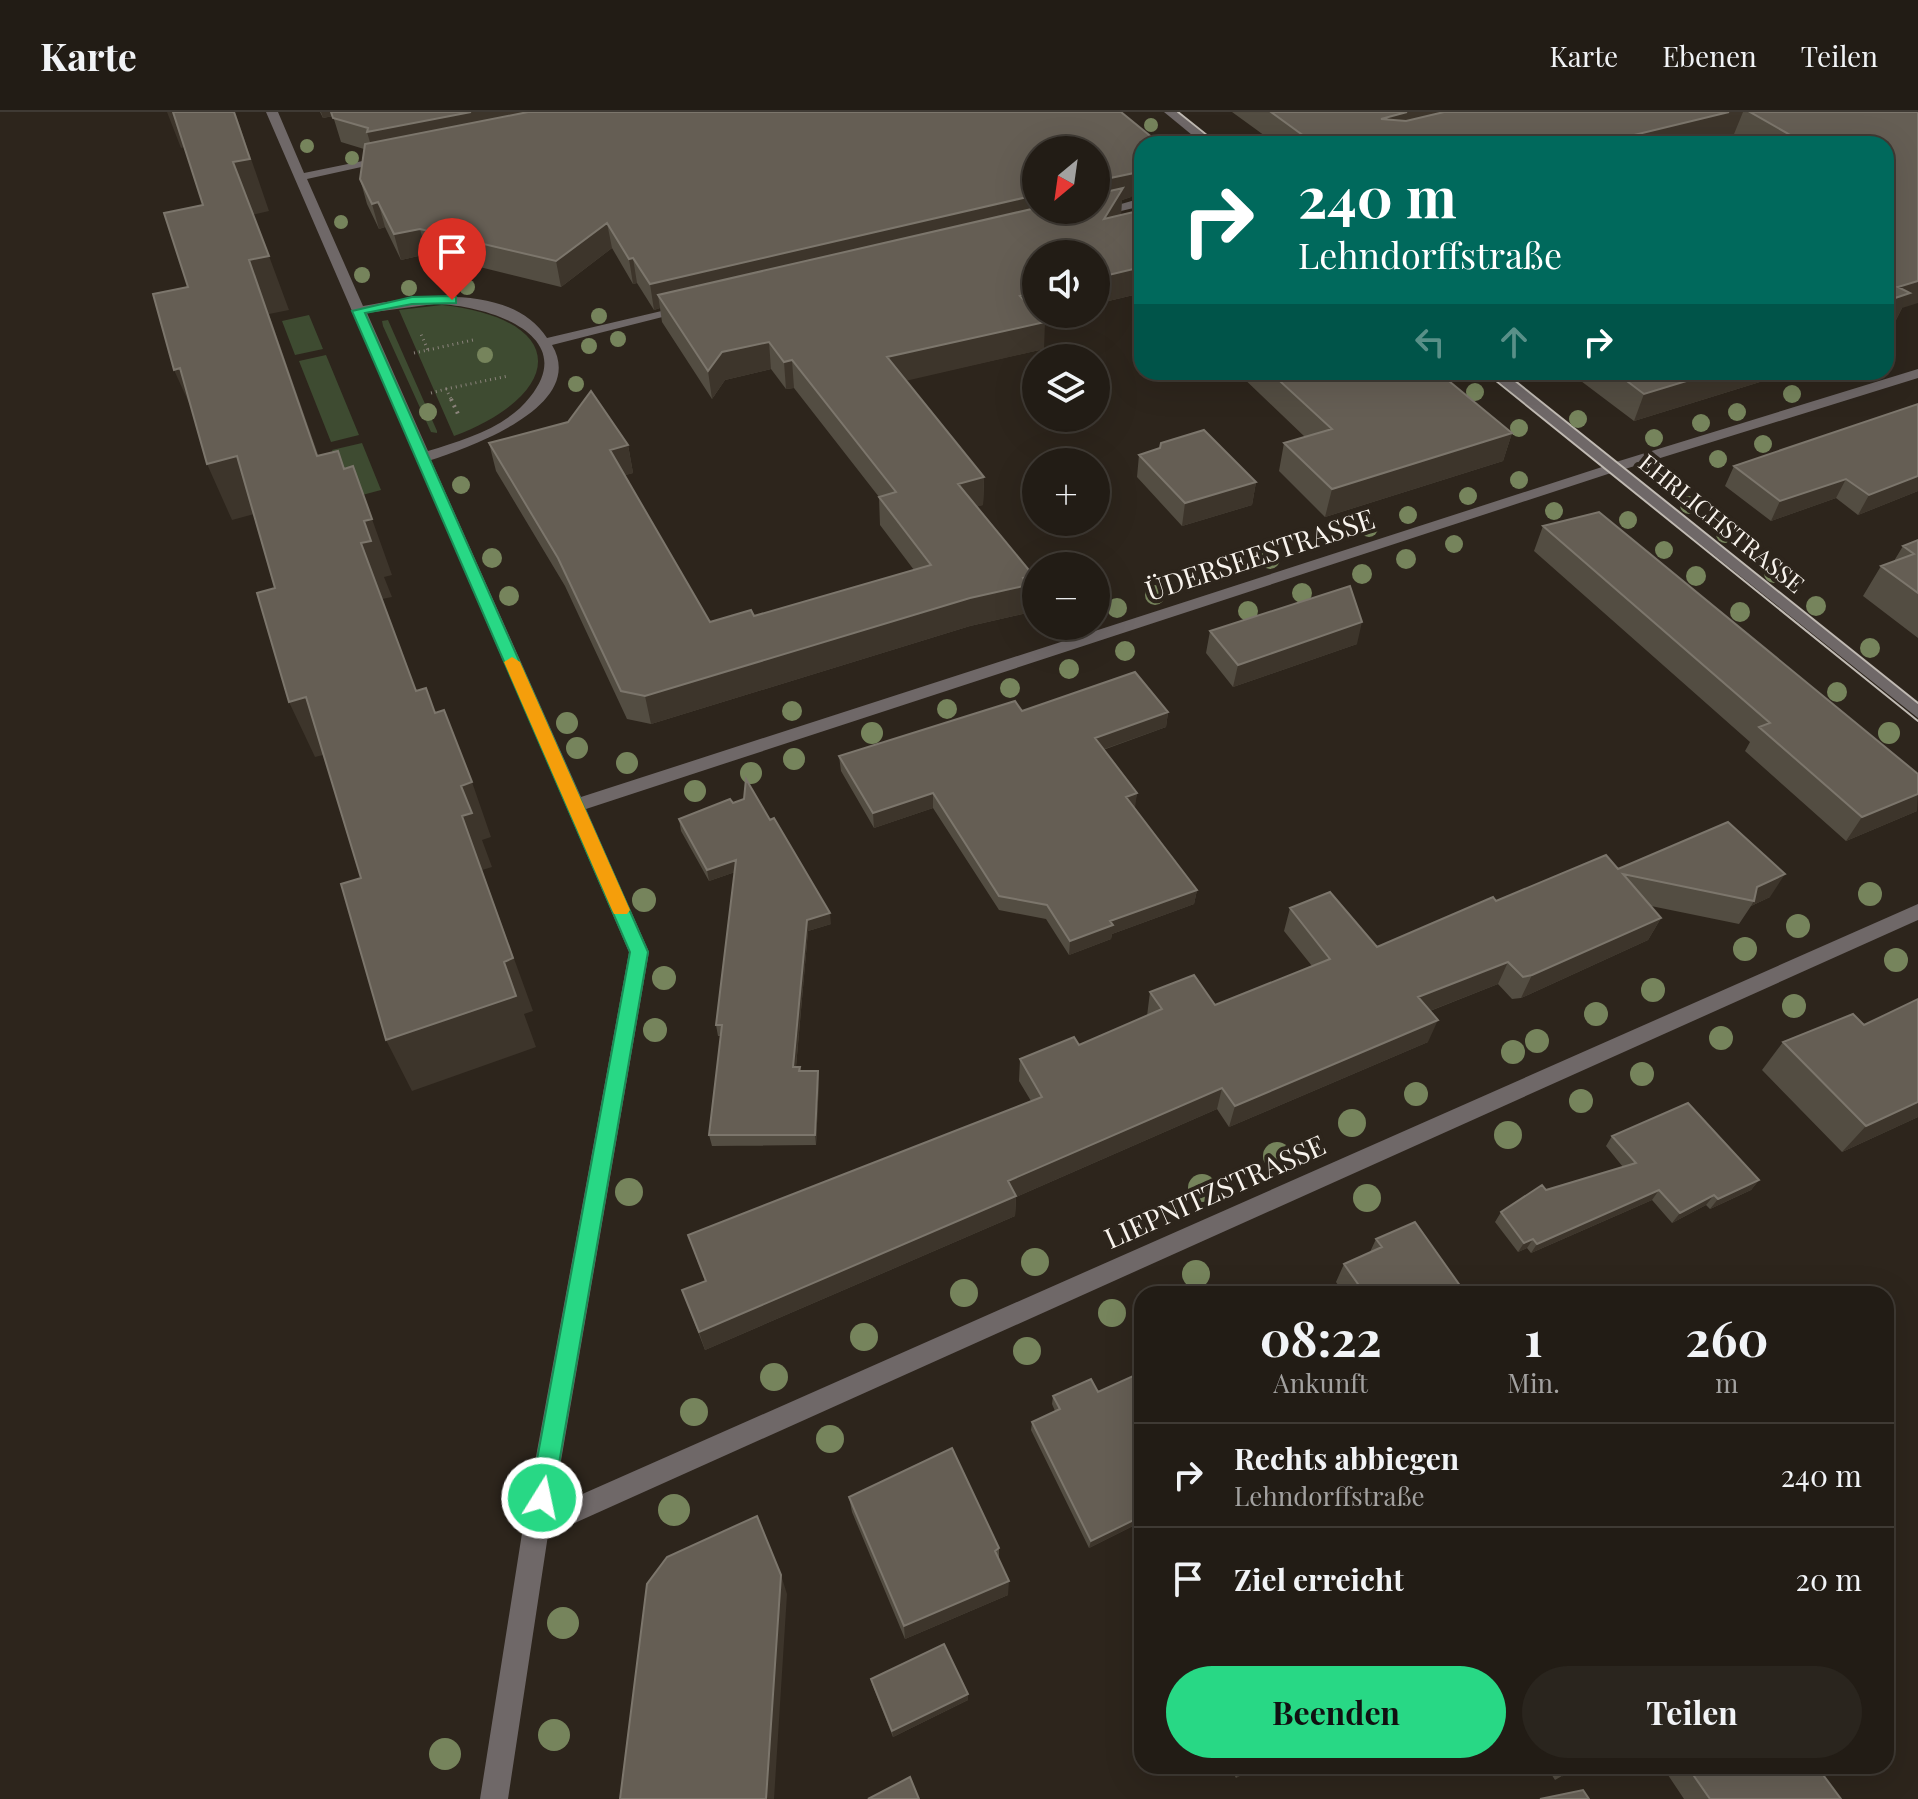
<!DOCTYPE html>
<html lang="de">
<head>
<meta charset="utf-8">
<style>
  body { margin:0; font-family:"Playfair Display",serif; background:#2a251e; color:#f1f3f6; height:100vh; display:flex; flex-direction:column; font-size:30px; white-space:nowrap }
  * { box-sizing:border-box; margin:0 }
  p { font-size:26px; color:#a2a1a0 }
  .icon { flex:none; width:44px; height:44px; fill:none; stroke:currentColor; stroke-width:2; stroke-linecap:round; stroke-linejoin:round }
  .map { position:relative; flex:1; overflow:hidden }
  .panel { position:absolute; left:1134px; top:1174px; width:760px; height:488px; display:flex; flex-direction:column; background:#221c15; border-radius:24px; box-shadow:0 8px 32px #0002,0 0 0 2px #3f3a34 }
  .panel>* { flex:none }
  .hud { position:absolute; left:1134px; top:24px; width:760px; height:244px; border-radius:24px; box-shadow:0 8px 32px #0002,0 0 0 2px #3f3a34; background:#00695c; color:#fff; overflow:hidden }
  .needle { width:52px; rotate:209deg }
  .buttons { position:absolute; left:1022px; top:24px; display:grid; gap:16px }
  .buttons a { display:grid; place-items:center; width:88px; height:88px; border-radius:50%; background:#221c15; box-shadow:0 8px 32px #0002,0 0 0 2px #3f3a34; font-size:40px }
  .pin { position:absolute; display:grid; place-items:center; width:68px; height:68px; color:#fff; margin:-82px -34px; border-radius:50% 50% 50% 0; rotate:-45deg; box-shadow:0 0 8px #0007 }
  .pin .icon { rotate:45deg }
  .me { position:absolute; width:88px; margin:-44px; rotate:10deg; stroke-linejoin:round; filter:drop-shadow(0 0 6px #0008) }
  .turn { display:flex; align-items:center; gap:28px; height:168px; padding:0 32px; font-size:36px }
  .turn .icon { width:104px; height:104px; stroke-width:2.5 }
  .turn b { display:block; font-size:56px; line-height:68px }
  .lanes { display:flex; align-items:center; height:76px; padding:0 32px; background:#0003; justify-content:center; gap:40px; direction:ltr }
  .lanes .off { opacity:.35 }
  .eta { display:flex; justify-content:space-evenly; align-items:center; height:136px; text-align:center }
  .eta b { font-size:48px; font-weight:700; line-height:56px }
  .button { display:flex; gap:16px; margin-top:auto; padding:16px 32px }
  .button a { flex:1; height:92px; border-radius:48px; background:#28d885; color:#111; font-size:32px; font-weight:700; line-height:92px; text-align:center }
  .button a+a { background:#2a251e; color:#f1f3f6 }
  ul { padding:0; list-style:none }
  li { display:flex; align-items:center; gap:24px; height:104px; padding:0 32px; border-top:2px solid #3f3a34 }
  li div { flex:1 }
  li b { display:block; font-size:30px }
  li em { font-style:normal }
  header { display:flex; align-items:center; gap:48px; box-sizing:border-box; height:112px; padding:0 40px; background:#221c15; border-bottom:2px solid #3f3a34 }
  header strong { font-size:38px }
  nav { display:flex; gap:44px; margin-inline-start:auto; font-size:28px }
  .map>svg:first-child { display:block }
  .green { fill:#3e4b31 }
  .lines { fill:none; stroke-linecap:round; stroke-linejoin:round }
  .path-far1 { stroke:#8a837b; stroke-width:3; stroke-dasharray:1 4; stroke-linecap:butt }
  .path { stroke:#8a837b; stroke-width:4; stroke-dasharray:2 5; stroke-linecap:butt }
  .minor { fill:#6f6868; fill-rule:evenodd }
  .tram { stroke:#c0bab3; stroke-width:2 }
  .tree { fill:#76845c }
  .wall { fill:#534d42 }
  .shaded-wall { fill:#3d352b }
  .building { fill:#655e54; stroke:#7c766c; stroke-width:2 }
  .route { fill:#28d885; stroke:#1a8c56; stroke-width:2 }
  .slow { fill:#f59e0b }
  .labels { text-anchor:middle; stroke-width:8; stroke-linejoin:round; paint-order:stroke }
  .far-street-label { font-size:24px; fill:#f8f3ed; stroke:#2d251c }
  .street-label { font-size:28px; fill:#f8f3ed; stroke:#2d251c }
</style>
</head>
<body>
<header>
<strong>Karte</strong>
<nav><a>Karte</a><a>Ebenen</a><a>Teilen</a></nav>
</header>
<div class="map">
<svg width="1918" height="1687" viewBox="0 0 1918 1687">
  <rect width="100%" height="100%" fill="#2d251c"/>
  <path class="green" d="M442 193C569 207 567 281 454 324L399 198Z
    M309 203 323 237 295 243 282 209Z
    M388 208 437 319V321L431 320 383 214 382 209Z
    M326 243 359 323 331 330 299 249Z
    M362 331 381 378 351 386 332 338Z"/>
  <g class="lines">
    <path class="path-far1" d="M428 238 473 228
      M414 241 428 238 420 220
      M446 277 508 264
      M431 281 446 277 452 289"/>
    <path class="path" d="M451 287 458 302"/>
    <path class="minor" d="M266 0H278L304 61 387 44 393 48 307 67 363 194C417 183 512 171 547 226L687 193 694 197 552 233C588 294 470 335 431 348L581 685 1602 355 1487 260H1503L1616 350 1918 257V266L1625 357 1918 591V606L1611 361 586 697 649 840 553 1395 1918 792V808L548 1423 508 1687H480L523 1415 629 840ZM434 192C480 192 582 220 530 285 506 316 463 328 428 339L367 201Z
      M1164 0H1177L1216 32H1203Z
      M1142 86V94L1096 105 1090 101Z"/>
    <path class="tram" d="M1178 0 1218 32
      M1485 260 1918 609
      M1504 260 1918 591"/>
  </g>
  <g class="tree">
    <circle cx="1151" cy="13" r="7"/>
    <circle cx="307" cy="34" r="7"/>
    <circle cx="352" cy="46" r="7"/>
    <circle cx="341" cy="110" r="7"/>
    <circle cx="362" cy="163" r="8"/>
    <circle cx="467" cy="175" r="8"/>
    <circle cx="409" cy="176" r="8"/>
    <circle cx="599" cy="204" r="8"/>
    <circle cx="618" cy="227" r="8"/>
    <circle cx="589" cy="234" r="8"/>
    <circle cx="485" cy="243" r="8"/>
    <circle cx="576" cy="272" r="8"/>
    <circle cx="1475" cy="280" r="9"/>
    <circle cx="1792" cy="282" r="9"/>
    <circle cx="428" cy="300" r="9"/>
    <circle cx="1737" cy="300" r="9"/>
    <circle cx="1578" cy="307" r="9"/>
    <circle cx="1701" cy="311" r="9"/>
    <circle cx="1519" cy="316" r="9"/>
    <circle cx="1654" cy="326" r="9"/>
    <circle cx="1763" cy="332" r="9"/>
    <circle cx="1718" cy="347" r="9"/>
    <circle cx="1519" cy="368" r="9"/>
    <circle cx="461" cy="373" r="9"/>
    <circle cx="1468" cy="384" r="9"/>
    <circle cx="1689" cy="393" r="9"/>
    <circle cx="1554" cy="399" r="9"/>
    <circle cx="1408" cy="403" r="9"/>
    <circle cx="1628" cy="408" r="9"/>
    <circle cx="1369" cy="416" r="9"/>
    <circle cx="1725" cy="422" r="9"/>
    <circle cx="1454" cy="432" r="9"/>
    <circle cx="1664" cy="438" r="9"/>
    <circle cx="492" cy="446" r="10"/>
    <circle cx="1270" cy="447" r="10"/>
    <circle cx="1406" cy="447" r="10"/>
    <circle cx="1774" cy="461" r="10"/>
    <circle cx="1362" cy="462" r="10"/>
    <circle cx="1696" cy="464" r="10"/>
    <circle cx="1302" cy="481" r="10"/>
    <circle cx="1155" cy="483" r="10"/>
    <circle cx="509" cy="484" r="10"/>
    <circle cx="1816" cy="494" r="10"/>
    <circle cx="1117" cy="496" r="10"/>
    <circle cx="1248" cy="499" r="10"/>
    <circle cx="1740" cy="500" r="10"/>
    <circle cx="1870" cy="536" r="10"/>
    <circle cx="1125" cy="539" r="10"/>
    <circle cx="1069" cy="557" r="10"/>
    <circle cx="1010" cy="576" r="10"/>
    <circle cx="1837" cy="580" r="10"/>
    <circle cx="947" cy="597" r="10"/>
    <circle cx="792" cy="599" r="10"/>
    <circle cx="567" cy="611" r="11"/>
    <circle cx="872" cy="621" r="11"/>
    <circle cx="1889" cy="621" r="11"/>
    <circle cx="577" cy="636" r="11"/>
    <circle cx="794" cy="647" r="11"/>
    <circle cx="627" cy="651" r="11"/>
    <circle cx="751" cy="661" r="11"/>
    <circle cx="695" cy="679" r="11"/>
    <circle cx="1870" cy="782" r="12"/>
    <circle cx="644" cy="788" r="12"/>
    <circle cx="1798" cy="814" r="12"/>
    <circle cx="1745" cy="837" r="12"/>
    <circle cx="1896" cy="848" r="12"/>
    <circle cx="664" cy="866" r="12"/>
    <circle cx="1653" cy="878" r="12"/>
    <circle cx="1794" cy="894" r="12"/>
    <circle cx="1596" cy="902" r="12"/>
    <circle cx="655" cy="918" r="12"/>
    <circle cx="1721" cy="926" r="12"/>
    <circle cx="1537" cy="929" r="12"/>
    <circle cx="1513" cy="940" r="12"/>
    <circle cx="1642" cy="962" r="12"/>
    <circle cx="1416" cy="982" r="12"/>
    <circle cx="1581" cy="989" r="12"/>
    <circle cx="1352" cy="1011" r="14"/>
    <circle cx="1508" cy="1023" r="14"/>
    <circle cx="1277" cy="1044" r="14"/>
    <circle cx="1202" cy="1076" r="14"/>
    <circle cx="629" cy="1080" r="14"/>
    <circle cx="1367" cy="1086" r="14"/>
    <circle cx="1035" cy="1150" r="14"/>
    <circle cx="1196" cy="1162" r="14"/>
    <circle cx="964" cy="1181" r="14"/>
    <circle cx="1112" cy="1201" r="14"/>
    <circle cx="864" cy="1225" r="14"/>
    <circle cx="1027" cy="1239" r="14"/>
    <circle cx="774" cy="1265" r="14"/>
    <circle cx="694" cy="1300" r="14"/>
    <circle cx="830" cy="1327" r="14"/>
    <circle cx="674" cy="1398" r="16"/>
    <circle cx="563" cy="1511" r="16"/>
    <circle cx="554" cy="1623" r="16"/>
    <circle cx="445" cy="1642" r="16"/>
  </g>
  <path class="wall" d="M320 0H1121L1154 27V32H1142V68L1131 85 1122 88 1121 103 1142 181 1096 192V142L1036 202H1056L1041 206 1044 237 906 268 984 365 983 393 977 394 1032 491 1027 492V501L970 514 651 612 627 607 565 474 496 359 489 331 628 333 633 361 625 363 710 510 754 504 914 458 880 413 879 385 794 276 786 277 771 257 725 268 712 287 662 210 660 196 654 198 637 171 633 172 612 136 561 175 427 142 401 148 385 115 379 117 367 92 360 67 364 37 341 30 333 4 323 6Z
    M1232 0H1918L1902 196 1896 208 1886 32H1751L1734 22 1693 32H1276Z
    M1237 260H1438L1512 321 1503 349 1325 405 1279 359 1284 331 1305 325Z
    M1569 260H1792L1634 309Z
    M1918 292V379L1858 403 1836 386 1771 409 1725 374 1734 354Z
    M1139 343 1256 370 1252 393 1182 414 1137 365Z
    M1543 414 1917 699 1846 729 1745 639 1750 630 1534 439Z
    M1918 428V526L1863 484 1881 454 1894 449 1903 434Z
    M1210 519 1357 532 1233 575 1206 541Z
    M1022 599 1168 600 1166 615 1103 638 1137 681 1134 696 1197 778 1194 792 1112 822 1111 827 1069 843 1046 807 999 798 933 696 874 716 841 659 839 644Z
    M679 707 831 812 808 819 796 955H800L801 959H818L819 969 816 1033 712 1034 709 1023 721 924H718L716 913 735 760 709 769 681 719Z
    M1618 757 1770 785 1751 794 1739 812 1651 794 1661 806 1648 828 1521 886 1512 887 1498 872 1430 899 1428 930 1229 1015 1217 997 1016 1085 1015 1104 705 1238 682 1178 705 1169 688 1123 1031 989 1019 969 1020 947 1079 933 1147 904 1150 880 1215 893 1312 854 1284 819 1290 796 1377 835 1496 789Z
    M1918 887V1005L1842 1040 1762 958 1783 930 1864 913Z
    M1612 1024 1759 1068 1751 1078 1710 1097 1706 1093 1672 1111 1652 1088 1531 1141 1527 1136 1518 1140 1495 1110 1501 1100 1546 1078 1623 1055 1606 1034Z
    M1376 1127 1466 1182H1344L1336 1170 1344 1152 1370 1140Z
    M1142 1260V1412L1141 1410 1089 1436 1031 1318 1032 1310 1055 1299 1052 1292 1053 1284 1098 1280Z
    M849 1385 999 1436V1447L1008 1483 905 1527 852 1400Z
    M871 1567 968 1582V1588L893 1625 872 1572Z
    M1229 1654H1258L1236 1666Z
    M1546 1654H1579L1555 1668Z
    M1662 1654H1830L1821 1660 1841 1687H1684Z"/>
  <path class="shaded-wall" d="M167 0H174L188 34 181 36Z
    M234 0H235L269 99 252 103 233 50Z
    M321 0H331L333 4 323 6Z
    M471 0H599L374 44 367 20Z
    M1407 0H1495L1376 32 1381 7Z
    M1729 0H1743L1734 22 1693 32H1597Z
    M1142 47V68L1131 85 1122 88 1121 102 1102 133 1096 94V69Z
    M1036 83V98L658 183 660 196 654 198 650 172Z
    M378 90 385 115 379 117 372 92Z
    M607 111 612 136 561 175 556 149Z
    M420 117 427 142 401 148 394 122Z
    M269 144 289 198 269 202 338 399 317 344 249 148Z
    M633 146 637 171 633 172 629 147Z
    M1142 155V181L1096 192V166Z
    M1918 169V191L1902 196 1896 208 1886 211V189L1898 175Z
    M1036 180V202H1056L1019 211 1020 184Z
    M1045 210 1044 237 888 273 887 245Z
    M769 230 771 257 725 268 712 287 708 259 722 240Z
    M792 248 794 276 786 277 784 250Z
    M180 256 199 313 174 258Z
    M1716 260H1792L1634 309 1644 282Z
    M1512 321 1503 349 1325 405 1332 377Z
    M628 333 633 361 616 366 610 338Z
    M237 344 261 400 232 408 207 352Z
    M1918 364V379L1858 403 1869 383Z
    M984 365 983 393 958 400V372Z
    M1846 367 1836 386 1771 409 1780 389Z
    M1256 370 1252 393 1182 414 1185 391Z
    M372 407 392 463 384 465 392 485 382 487 361 431 364 409Z
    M1033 463 1032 491 1027 492V501L970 514 651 612 645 584Z
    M1362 510 1357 532 1233 575 1238 553Z
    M306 585 331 641 315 645 289 590Z
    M1168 600 1166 615 1093 641 1095 626Z
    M472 670 491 725 482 728 492 755 482 758 533 899 524 902 536 935 412 979 386 928 504 850 462 704 461 674Z
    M933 681V696L874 716 873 701Z
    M1137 681 1135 696 1124 700 1126 685Z
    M1918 682 1917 699 1846 729 1862 705Z
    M736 748 738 759 709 769 707 758Z
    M1785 762 1770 785 1751 794 1754 789 1757 775Z
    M1197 778 1194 792 1112 822 1111 827 1069 843 1070 829 1110 809Z
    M830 801 831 812 808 819 795 965 793 955 807 808Z
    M1661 806 1648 828 1521 886 1532 863Z
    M1508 850 1498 872 1409 907 1418 885Z
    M1438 908 1428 930 1229 1015 1235 994Z
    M818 959 819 969 816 1033 815 1023Z
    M1222 976 1217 997 1016 1085 1015 1104 705 1238 699 1220 1008 1069Z
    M1918 990V1005L1842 1040 1866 1014Z
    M1759 1068 1751 1078 1710 1097 1718 1087Z
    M1659 1078 1652 1088 1531 1141 1537 1132Z
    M1714 1083 1706 1093 1672 1111 1680 1101Z
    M1533 1127 1527 1136 1518 1140 1524 1131Z
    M1142 1404 1141 1410 1089 1436 1091 1429Z
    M781 1463 787 1482 774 1687H766Z
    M1009 1469 1008 1483 905 1527 904 1514Z
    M968 1582V1588L893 1625 892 1619Z
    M1253 1654H1258L1236 1666 1240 1662Z"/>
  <path class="building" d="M173 0H234L250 47 233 50 269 144 249 148 317 344 338 339 344 357 353 354 372 407 364 409 371 429 361 431 416 579 426 576 435 601 444 598 472 670 461 674 472 701 462 704 513 846 504 850 516 884 386 928 341 772 361 766 306 585 289 590 257 481 275 476 237 344 207 352 180 256 174 258 153 182 188 175 164 101 203 93Z
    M331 0H471L367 20 368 16 333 6Z
    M528 0H1121L1154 27 1151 32H1142V47L1134 61 1096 69V38H1036V83L650 172 633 146 629 147 607 111 556 149 420 117 394 122 378 90 372 92 360 67 365 32Z
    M1271 0H1407L1381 7 1406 9 1444 0H1729L1597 32H1315Z
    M1750 0H1918V169L1898 175 1910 181 1886 189V32H1806Z
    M1123 76 1104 107 1142 98V155L1096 166V142H1036V180L1020 184 1036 200V202L1045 210 887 245 984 365 958 372 1033 463 1023 466 1028 473 970 486 645 584 621 579 558 446 489 331 568 310 591 279 628 333 610 338 710 510 751 498 754 504 931 453 879 385 896 380 792 248 784 250 769 230 722 240 708 259 658 183 1036 96V98H1096V82Z
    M1270 260H1438L1512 321 1332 377 1284 331 1332 317Z
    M1615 260H1716L1644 282Z
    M1918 292V364L1869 383 1846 367 1780 389 1734 354Z
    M1204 318 1256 370 1185 391 1139 343 1160 336 1161 331Z
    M1599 400 1918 662V682L1862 705 1759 615 1770 611 1543 414Z
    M1918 428V481L1881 454 1914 442 1903 434Z
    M1350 474 1362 510 1238 553 1210 519Z
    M1135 560 1168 600 1095 626 1137 681 1126 685 1197 778 1110 809 1113 813 1070 829 1047 793 999 784 933 681 873 701 839 644 1015 589 1022 599Z
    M746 667 770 708 774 706 830 801 807 808 793 955H800L799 959H818L815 1023H709L722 913H716L736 748 707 758 679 707 730 687 733 691 744 687Z
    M1728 710 1785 762 1757 775 1754 789 1623 762 1661 806 1532 863 1523 865 1508 850 1418 885 1438 908 1235 994 1222 976 1008 1069 1016 1084 699 1220 682 1178 706 1169 688 1123 1042 985 1020 947 1074 925 1079 933 1162 897 1150 880 1194 863 1215 893 1330 847 1290 796 1330 780 1377 835 1493 785 1496 789 1606 743 1618 757Z
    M1918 887V990L1866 1014 1783 930 1853 902 1864 913Z
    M1688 991 1759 1068 1718 1087 1714 1083 1680 1101 1659 1078 1537 1132 1533 1127 1524 1131 1501 1100 1542 1073 1546 1078 1636 1051 1612 1024Z
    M1415 1110 1466 1182H1365L1344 1152 1382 1135 1376 1127Z
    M1142 1260V1404L1091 1429 1032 1310 1060 1297 1053 1284 1091 1267 1098 1280Z
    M952 1336 999 1436 995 1439 1009 1469 904 1514 849 1385Z
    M757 1404 781 1463 766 1687H620L647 1472 667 1445Z
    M944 1532 968 1582 892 1619 871 1567Z
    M1236 1654H1253L1240 1662Z
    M1557 1654H1579L1563 1663Z
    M1687 1654H1830L1821 1660 1841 1687H1710Z
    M910 1665 919 1687H868Z
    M1583 1678 1589 1687H1540Z"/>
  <path class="route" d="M452 184 456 185V191L412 192 365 201 648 840 553 1386 550 1395 542 1398 534 1395 530 1386 630 840 352 199 412 185Z"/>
  <path class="slow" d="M512 545 520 550 630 798 627 802H614L612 798 504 550Z"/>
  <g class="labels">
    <g class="far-street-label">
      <text transform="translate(1721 412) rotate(39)" y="8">EHRLICHSTRASSE</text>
    </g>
    <g class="street-label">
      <text transform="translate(1260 443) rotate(-18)" y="10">ÜDERSEESTRASSE</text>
      <text transform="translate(1215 1080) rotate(-24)" y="10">LIEPNITZSTRASSE</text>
    </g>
  </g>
</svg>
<div class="buttons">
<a><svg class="needle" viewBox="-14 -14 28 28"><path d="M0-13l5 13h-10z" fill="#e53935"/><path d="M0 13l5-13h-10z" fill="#a2a1a0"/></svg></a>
<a><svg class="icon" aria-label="sound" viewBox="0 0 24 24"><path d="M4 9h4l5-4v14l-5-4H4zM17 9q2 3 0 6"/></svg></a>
<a><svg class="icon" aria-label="layers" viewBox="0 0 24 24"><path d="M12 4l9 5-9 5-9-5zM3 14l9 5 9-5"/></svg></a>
<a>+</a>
<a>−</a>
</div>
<div class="pin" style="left:452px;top:188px;background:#d93025"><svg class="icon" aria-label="arrive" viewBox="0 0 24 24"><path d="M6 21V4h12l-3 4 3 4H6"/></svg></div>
<svg class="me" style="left:542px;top:1386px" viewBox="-20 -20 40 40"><circle r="17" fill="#28d885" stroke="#fff" stroke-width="3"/><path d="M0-11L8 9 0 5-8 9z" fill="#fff"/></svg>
<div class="hud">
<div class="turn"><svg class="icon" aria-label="right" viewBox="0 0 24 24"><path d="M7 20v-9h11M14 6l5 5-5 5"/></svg><div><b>240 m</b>Lehndorffstraße</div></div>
<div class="lanes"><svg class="icon off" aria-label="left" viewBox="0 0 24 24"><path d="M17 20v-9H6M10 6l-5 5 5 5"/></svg><svg class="icon off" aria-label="ahead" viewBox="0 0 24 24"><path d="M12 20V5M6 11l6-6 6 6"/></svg><svg class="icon" aria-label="right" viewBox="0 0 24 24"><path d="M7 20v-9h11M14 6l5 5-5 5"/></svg></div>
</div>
<section class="panel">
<div class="eta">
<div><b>08:22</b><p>Ankunft</p></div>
<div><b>1</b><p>Min.</p></div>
<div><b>260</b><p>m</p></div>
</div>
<ul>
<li><svg class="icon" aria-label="right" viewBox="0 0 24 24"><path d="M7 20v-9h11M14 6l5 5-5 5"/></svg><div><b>Rechts abbiegen</b><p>Lehndorffstraße</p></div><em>240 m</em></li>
<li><svg class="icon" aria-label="arrive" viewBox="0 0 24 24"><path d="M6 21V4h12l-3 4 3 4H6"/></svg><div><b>Ziel erreicht</b></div><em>20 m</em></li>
</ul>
<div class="button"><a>Beenden</a><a>Teilen</a></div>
</section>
</div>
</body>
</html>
